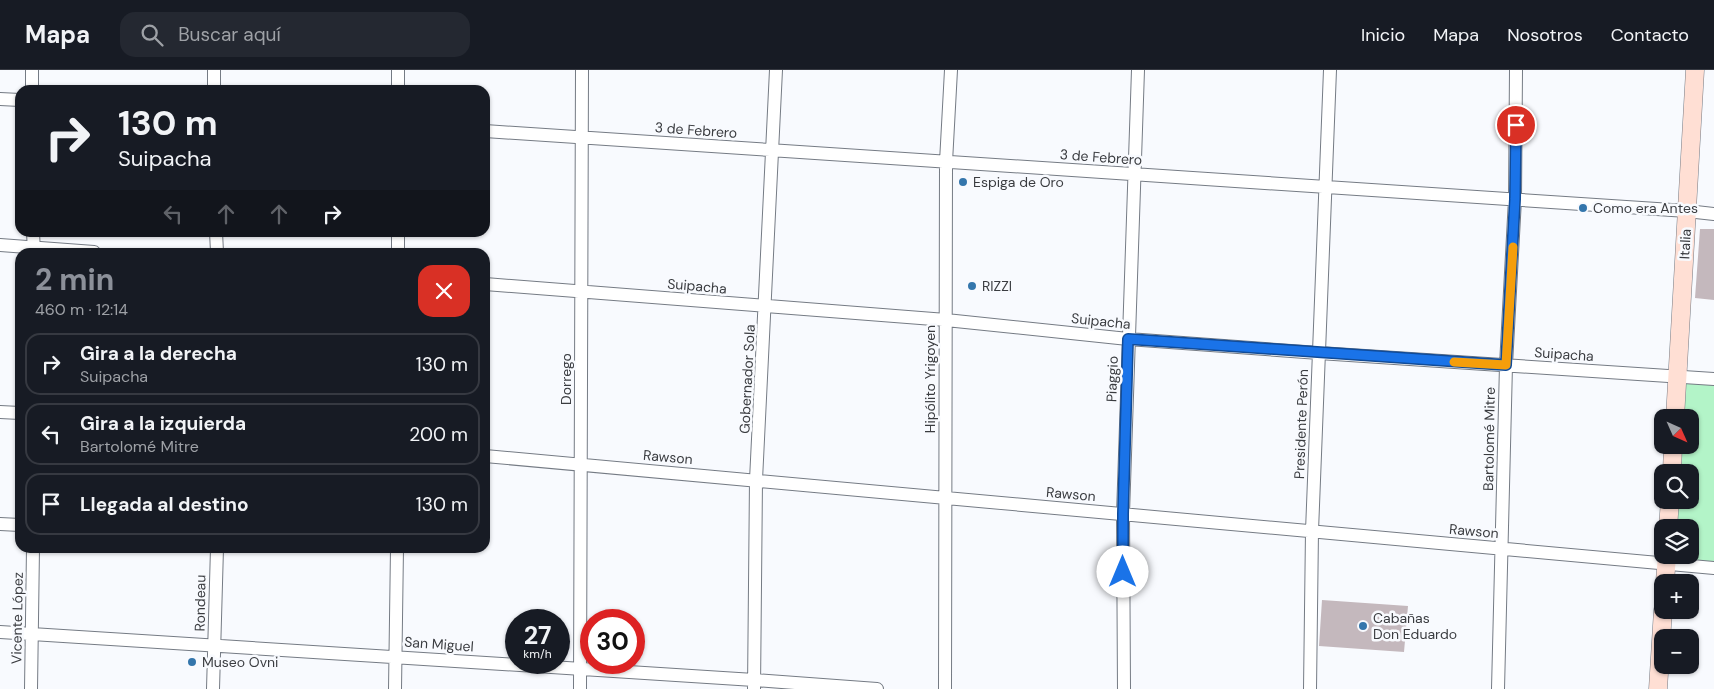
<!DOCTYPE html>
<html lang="es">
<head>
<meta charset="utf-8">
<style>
  body { margin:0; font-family:"DM Sans",sans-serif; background:#242831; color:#f1f3f6; height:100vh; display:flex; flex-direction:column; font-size:19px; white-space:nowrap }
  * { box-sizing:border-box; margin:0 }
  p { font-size:16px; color:#9ea1a6 }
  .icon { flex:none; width:28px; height:28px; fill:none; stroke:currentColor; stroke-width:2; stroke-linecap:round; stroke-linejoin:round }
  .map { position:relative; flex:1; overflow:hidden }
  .details { position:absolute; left:15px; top:178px; width:475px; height:305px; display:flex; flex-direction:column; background:#171b24; border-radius:15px; box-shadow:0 1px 4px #0004 }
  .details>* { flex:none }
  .banner { position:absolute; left:15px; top:15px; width:475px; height:152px; border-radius:15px; box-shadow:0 1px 4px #0004; background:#171b24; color:#f1f3f6; overflow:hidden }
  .needle { width:32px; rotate:135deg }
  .buttons { position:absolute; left:1654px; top:339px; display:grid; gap:10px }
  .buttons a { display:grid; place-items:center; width:45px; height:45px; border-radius:10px; background:#171b24; box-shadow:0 1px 4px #0004; font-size:25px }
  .speed { position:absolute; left:505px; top:539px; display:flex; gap:10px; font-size:25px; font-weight:700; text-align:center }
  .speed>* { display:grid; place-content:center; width:65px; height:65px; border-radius:50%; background:#171b24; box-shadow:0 1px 4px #0004; line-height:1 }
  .speed small { font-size:12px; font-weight:400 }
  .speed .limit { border:8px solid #d22; background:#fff; color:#111 }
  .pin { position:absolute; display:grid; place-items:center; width:42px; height:42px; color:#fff; margin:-21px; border:2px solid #fff; border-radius:50%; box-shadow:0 1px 5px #0007 }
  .me { position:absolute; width:55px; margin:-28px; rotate:0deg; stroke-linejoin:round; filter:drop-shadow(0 0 4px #0008) }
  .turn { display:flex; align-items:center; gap:18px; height:105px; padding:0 20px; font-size:22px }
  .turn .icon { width:65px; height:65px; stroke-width:2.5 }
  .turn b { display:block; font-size:35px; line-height:42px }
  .lanes { display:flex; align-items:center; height:48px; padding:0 20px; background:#0003; justify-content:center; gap:25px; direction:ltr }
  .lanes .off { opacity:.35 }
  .round { display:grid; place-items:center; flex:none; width:52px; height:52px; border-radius:15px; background:#242831 }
  .headline { display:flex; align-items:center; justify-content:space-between; height:85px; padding:0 20px }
  h1 { font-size:30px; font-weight:700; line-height:38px; color:#8c9099 }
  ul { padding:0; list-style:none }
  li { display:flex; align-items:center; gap:15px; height:62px; margin:0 10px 8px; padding:0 10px; border:2px solid #363941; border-radius:15px }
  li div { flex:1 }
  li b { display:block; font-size:19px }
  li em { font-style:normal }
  header { display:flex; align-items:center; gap:30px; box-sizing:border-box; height:70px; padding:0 25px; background:#171b24; border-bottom:1px solid #363941 }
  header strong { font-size:24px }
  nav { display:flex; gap:28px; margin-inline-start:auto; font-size:18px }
  .search { width:350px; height:45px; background:#242831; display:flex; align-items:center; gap:12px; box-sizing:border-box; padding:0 18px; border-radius:15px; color:#9ea1a6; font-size:19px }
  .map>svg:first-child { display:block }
  .green { fill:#b3f4c8 }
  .building { fill:#c4b8bd }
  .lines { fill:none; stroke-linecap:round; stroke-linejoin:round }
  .street-casing { stroke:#757b84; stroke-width:14 }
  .secondary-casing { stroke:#757b84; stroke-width:19 }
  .street { stroke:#fff; stroke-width:12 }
  .secondary { stroke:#ffdfd4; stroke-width:18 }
  .route-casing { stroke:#114b97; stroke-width:12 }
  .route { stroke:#1a73e8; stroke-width:9 }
  .slow { stroke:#f59e0b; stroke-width:9 }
  .poi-dot { fill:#3476ac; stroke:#f8fafe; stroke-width:2 }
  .labels { text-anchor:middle; stroke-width:5; stroke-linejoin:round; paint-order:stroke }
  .street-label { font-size:14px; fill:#3a3c40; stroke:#f8fafe }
  .poi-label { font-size:14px; fill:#3a3c40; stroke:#f8fafe; text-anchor:start }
</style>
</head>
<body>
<header>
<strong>Mapa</strong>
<div class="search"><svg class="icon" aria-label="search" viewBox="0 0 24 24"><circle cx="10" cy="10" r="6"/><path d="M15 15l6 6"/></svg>Buscar aquí</div>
<nav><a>Inicio</a><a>Mapa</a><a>Nosotros</a><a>Contacto</a></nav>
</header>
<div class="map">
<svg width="1714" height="619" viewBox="0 0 1714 619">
  <rect width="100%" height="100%" fill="#f8fafe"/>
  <path class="green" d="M1677 307 1714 309V498L1666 493 1667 485H1690V458L1668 457 1670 430H1690V402H1672L1673 375H1690V348L1675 347Z"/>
  <path class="building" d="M1700 159H1714V230L1695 228Z
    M1322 530 1408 536 1404 582 1319 576Z"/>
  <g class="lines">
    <g class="street-casing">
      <path id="street" d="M32 0V20
        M214 0V20
        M398 0V20
        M0 29 20 30
        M485 61 1687 141 1714 144
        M33 162 34 182
        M216 162 217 182
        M398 162V182
        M0 175 94 182
        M485 214 946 250 1128 269 1319 283 1714 309
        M0 342 20 343
        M485 386 1714 498
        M0 454 20 455
        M0 562 754 610 877 619
        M31 619 33 478
        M213 619 217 478
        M395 619 397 478
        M580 619 582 0
        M754 619 756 410 776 0
        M945 619 946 92 951 0
        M1124 619 1123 444 1138 0
        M1310 619 1312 461 1330 0
        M1498 619 1506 295 1515 129 1516 0"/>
    </g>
    <g class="secondary-casing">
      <path id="secondary" d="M1675 348 1695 0
        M1672 402 1673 375
        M1668 458 1670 430
        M1665 512 1667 485
        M1658 619 1663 540"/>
    </g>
    <use href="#street" class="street"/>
    <use href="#secondary" class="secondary"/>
  </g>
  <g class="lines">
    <g class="route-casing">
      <path id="route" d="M1123 502V444L1128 269 1506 295 1515 129 1516 55"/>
    </g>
    <use href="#route" class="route"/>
    <path class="slow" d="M1454 292 1506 295 1513 177"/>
  </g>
  <g class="poi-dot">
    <circle cx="963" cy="112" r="5"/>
    <circle cx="1583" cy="138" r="5"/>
    <circle cx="972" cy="216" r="5"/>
    <circle cx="1363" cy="556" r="5"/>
    <circle cx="192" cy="592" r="5"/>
  </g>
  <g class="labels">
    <g class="street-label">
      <text transform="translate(696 60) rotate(4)" y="5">3 de Febrero</text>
      <text transform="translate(1101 87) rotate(4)" y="5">3 de Febrero</text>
      <text transform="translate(1685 174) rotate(-87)" y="5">Italia</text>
      <text transform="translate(697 216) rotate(5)" y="5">Suipacha</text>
      <text transform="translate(1101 251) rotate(6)" y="5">Suipacha</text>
      <text transform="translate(1564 284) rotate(4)" y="5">Suipacha</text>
      <text transform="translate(566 309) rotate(-90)" y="5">Dorrego</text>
      <text transform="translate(747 309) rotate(-87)" y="5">Gobernador Sola</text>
      <text transform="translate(930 309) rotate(-90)" y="5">Hipólito Yrigoyen</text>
      <text transform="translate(1112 309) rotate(-88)" y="5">Piaggio</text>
      <text transform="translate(1301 354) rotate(-88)" y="5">Presidente Perón</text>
      <text transform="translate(1489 369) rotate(-89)" y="5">Bartolomé Mitre</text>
      <text transform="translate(668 387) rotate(5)" y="5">Rawson</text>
      <text transform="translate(1071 424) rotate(5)" y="5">Rawson</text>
      <text transform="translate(1474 461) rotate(5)" y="5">Rawson</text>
      <text transform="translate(200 533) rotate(-89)" y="5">Rondeau</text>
      <text transform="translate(17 548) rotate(-89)" y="5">Vicente López</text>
      <text transform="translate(439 574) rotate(4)" y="5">San Miguel</text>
    </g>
    <g class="poi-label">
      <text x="973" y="117">Espiga de Oro</text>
      <text x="1593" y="143">Como era Antes</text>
      <text x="982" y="221">RIZZI</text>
      <text x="1373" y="553">Cabañas<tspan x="1373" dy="16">Don Eduardo</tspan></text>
      <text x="202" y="597">Museo Ovni</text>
    </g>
  </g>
</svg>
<div class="buttons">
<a><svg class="needle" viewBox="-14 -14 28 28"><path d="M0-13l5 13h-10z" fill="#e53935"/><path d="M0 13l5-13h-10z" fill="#9ea1a6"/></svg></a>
<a><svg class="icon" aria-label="search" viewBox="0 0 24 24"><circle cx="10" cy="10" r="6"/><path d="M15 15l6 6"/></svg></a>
<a><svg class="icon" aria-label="layers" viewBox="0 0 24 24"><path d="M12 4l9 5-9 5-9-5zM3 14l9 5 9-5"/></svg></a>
<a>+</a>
<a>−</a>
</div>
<div class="speed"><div>27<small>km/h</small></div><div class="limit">30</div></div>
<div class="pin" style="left:1516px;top:55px;background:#d93025"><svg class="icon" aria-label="arrive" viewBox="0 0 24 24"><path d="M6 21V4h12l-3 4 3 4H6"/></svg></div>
<svg class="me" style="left:1123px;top:502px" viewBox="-20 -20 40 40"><circle r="19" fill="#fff"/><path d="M0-13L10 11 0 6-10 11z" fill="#1a73e8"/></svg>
<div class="banner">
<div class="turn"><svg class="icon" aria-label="right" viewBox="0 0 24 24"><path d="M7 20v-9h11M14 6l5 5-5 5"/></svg><div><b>130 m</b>Suipacha</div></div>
<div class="lanes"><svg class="icon off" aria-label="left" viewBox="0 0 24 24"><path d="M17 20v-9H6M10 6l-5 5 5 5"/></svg><svg class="icon off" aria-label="ahead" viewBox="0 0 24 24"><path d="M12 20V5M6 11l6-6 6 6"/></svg><svg class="icon off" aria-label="ahead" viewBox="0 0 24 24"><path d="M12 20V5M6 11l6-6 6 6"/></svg><svg class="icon" aria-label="right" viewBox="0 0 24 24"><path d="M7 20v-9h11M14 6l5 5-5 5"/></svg></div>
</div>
<section class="details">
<div class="headline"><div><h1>2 min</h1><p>460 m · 12:14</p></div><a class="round" style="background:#d93025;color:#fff"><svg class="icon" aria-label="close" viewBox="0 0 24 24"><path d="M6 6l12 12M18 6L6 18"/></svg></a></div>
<ul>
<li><svg class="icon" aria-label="right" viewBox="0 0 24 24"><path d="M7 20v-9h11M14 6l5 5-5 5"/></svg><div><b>Gira a la derecha</b><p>Suipacha</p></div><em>130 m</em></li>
<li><svg class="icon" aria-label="left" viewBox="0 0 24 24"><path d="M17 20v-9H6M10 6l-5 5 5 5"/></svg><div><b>Gira a la izquierda</b><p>Bartolomé Mitre</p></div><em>200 m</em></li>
<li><svg class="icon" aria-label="arrive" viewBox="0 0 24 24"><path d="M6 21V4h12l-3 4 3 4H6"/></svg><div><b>Llegada al destino</b></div><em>130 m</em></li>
</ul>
</section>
</div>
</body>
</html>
